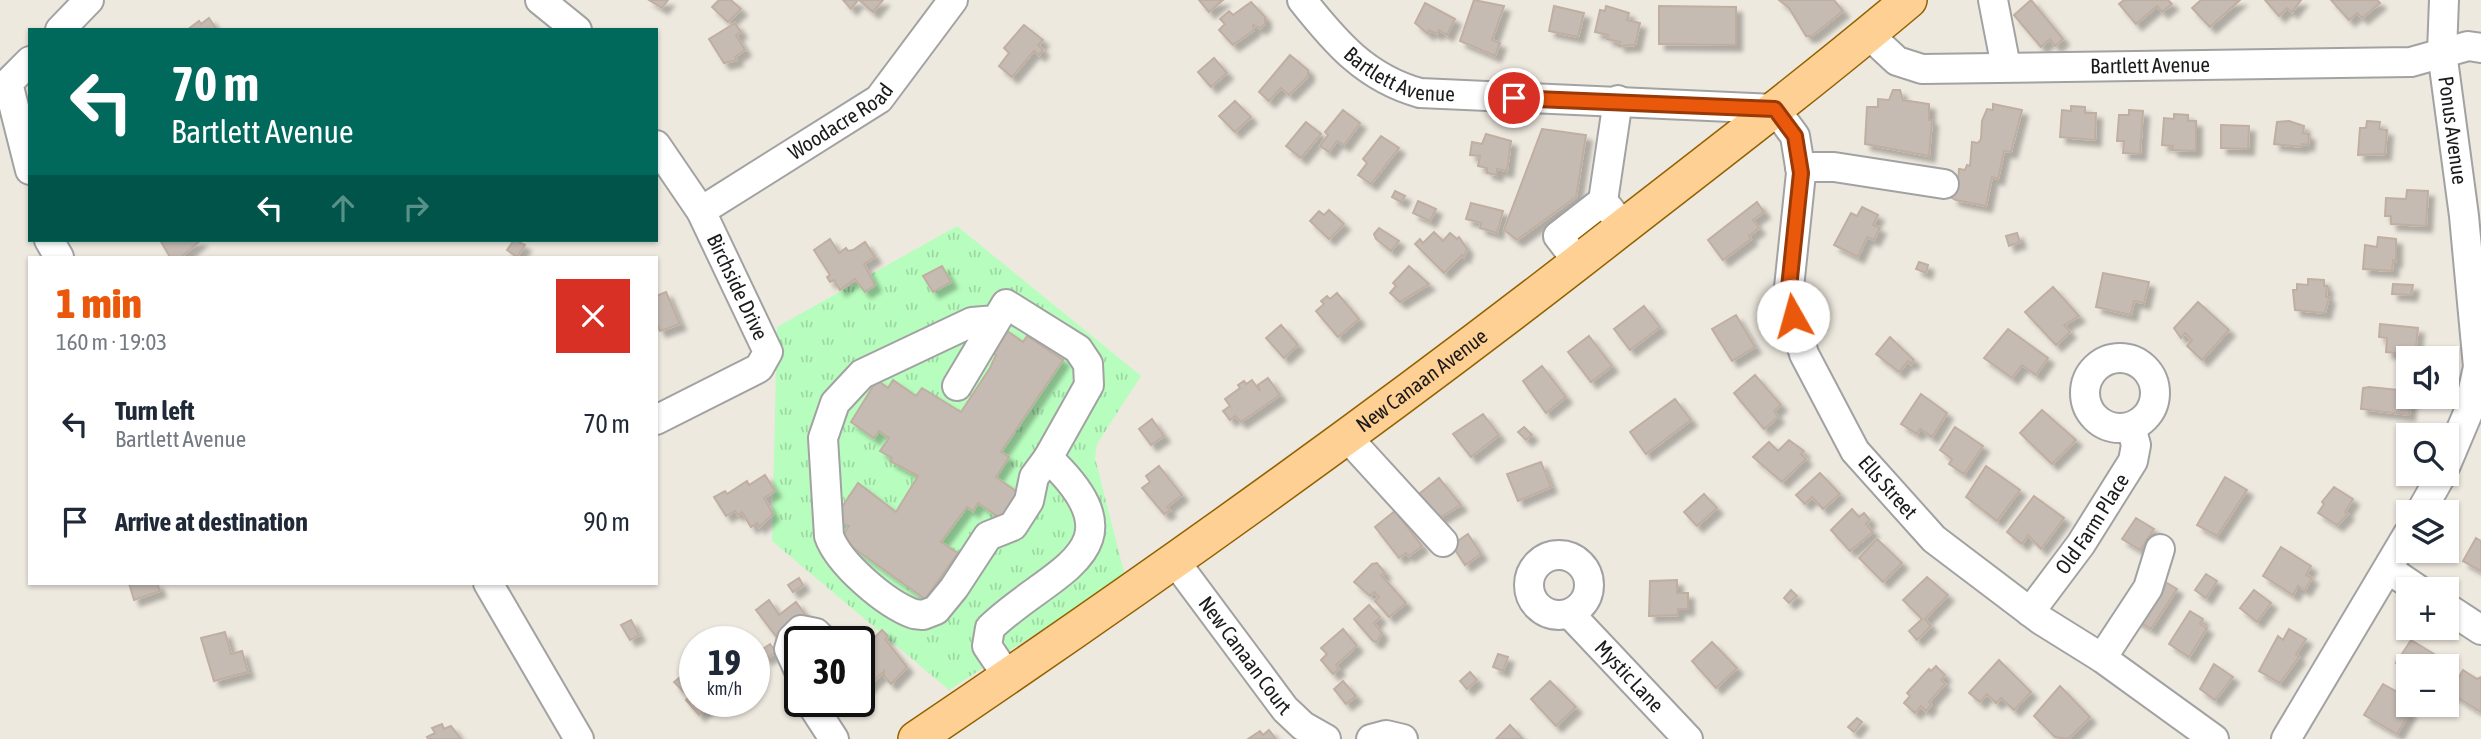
<!DOCTYPE html>
<html lang="en">
<head>
<meta charset="utf-8">
<style>
  body { margin:0; font-family:"Asap Condensed",sans-serif; background:#f2f2f3; color:#1f2937; height:100vh; display:flex; flex-direction:column; font-size:26px; white-space:nowrap }
  * { box-sizing:border-box; margin:0 }
  p { font-size:23px; color:#747a83 }
  .icon { flex:none; width:38px; height:38px; fill:none; stroke:currentColor; stroke-width:2; stroke-linecap:round; stroke-linejoin:round }
  .map { position:relative; flex:1; overflow:hidden }
  .drawer { position:absolute; left:28px; top:256px; width:630px; height:329px; display:flex; flex-direction:column; background:#fff; border-radius:0px; box-shadow:0 2px 5px #0004 }
  .drawer>* { flex:none }
  .banner { position:absolute; left:28px; top:28px; width:630px; height:214px; border-radius:0px; box-shadow:0 2px 5px #0004; background:#00695c; color:#fff; overflow:hidden }
  .tools { position:absolute; left:2396px; top:346px; display:grid; gap:14px }
  .tools a { display:grid; place-items:center; width:63px; height:63px; border-radius:0px; background:#fff; box-shadow:0 2px 5px #0004; font-size:35px }
  .speed { position:absolute; left:679px; top:626px; display:flex; gap:14px; font-size:35px; font-weight:700; text-align:center }
  .speed>* { display:grid; place-content:center; width:91px; height:91px; border-radius:50%; background:#fff; box-shadow:0 2px 5px #0004; line-height:1 }
  .speed small { font-size:18px; font-weight:400 }
  .speed .limit { border:4px solid #111; border-radius:10px; background:#fff; color:#111 }
  .pin { position:absolute; display:grid; place-items:center; width:60px; height:60px; color:#fff; margin:-30px; border:4px solid #fff; border-radius:50%; box-shadow:0 2px 7px #0007 }
  .me { position:absolute; width:77px; margin:-38px; rotate:353deg; stroke-linejoin:round; filter:drop-shadow(0 0 5px #0008) }
  .turn { display:flex; align-items:center; gap:24px; height:147px; padding:0 28px; font-size:32px }
  .turn .icon { width:91px; height:91px; stroke-width:2.5 }
  .turn b { display:block; font-size:49px; line-height:60px }
  .lanes { display:flex; align-items:center; height:66px; padding:0 28px; background:#0003; justify-content:center; gap:35px; direction:ltr }
  .lanes .off { opacity:.35 }
  .round { display:grid; place-items:center; flex:none; width:74px; height:74px; border-radius:0px; background:#f2f2f3 }
  .head { display:flex; align-items:center; justify-content:space-between; height:119px; padding:0 28px }
  h1 { font-size:42px; font-weight:800; line-height:52px; color:#ea580c }
  ul { padding:0; list-style:none }
  li { display:flex; align-items:center; gap:21px; height:98px; padding:0 28px }
  li div { flex:1 }
  li b { display:block; font-size:26px }
  li em { font-style:normal }
  .map>svg:first-child { display:block }
  .park { fill:url(#park-tufts) }
  .building { fill:#c5bbb3; stroke:#c0afa1; stroke-width:2; filter:url(#shadow) }
  .lines { fill:none; stroke-linecap:round; stroke-linejoin:round }
  .minor-casing { stroke:#a2a2a2; stroke-width:32 }
  .major-casing { stroke:#926200; stroke-width:38 }
  .minor { stroke:#fff; stroke-width:28 }
  .major { stroke:#ffd093; stroke-width:35 }
  .route-casing { stroke:#983908; stroke-width:18 }
  .route { stroke:#ea580c; stroke-width:12 }
  .labels { text-anchor:middle; stroke-width:5; stroke-linejoin:round; paint-order:stroke }
  .street-label { font-size:21px; fill:#1b1b1b; stroke:#fff }
</style>
</head>
<body>
<div class="map">
<svg width="2481" height="739" viewBox="0 0 2481 739">
  <defs>
    <pattern id="park-tufts" width="24" height="20" patternUnits="userSpaceOnUse" patternTransform="scale(1.75)"><rect width="24" height="20" fill="#b7fdbd"/><path d="M3 7l-1-3M5 7V3M7 7l1-3M15 17l-1-3M17 17v-4M19 17l1-3" fill="none" stroke="#9dd8a2"/></pattern>
    <filter id="shadow"><feDropShadow dx="6" dy="6" stdDeviation="2" flood-color="#0004"/></filter>
  </defs>
  <rect width="100%" height="100%" fill="#eee9df"/>
  <path class="park" d="M957 226 1141 376 1097 444 1095 458 1125 576 949 690 772 541 777 327Z"/>
  <path class="building" d="M649 0H668L662 8Z
    M719 0H731L741 9 728 22 712 7Z
    M843 0H858L851 9Z
    M859 0H883L873 12Z
    M1199 0H1223L1209 12Z
    M1474 0 1504 6 1492 40 1500 43 1495 56 1460 41Z
    M1779 0H1834L1843 11 1812 36H1806L1789 8Z
    M2031 0 2063 39 2055 46 2050 39 2041 47 2014 15Z
    M2124 0H2168L2172 4 2162 12 2157 6 2136 24 2119 4Z
    M2201 0H2240L2210 27 2192 8Z
    M2265 0H2301L2292 12 2287 8 2279 16Z
    M2331 0H2377L2380 3 2362 18 2357 13 2349 20Z
    M1251 2 1265 17V24L1260 28 1253 25 1254 30 1233 45 1219 30 1225 24 1220 19 1229 11 1233 15Z
    M1425 3 1455 19 1447 35 1439 30 1437 34 1429 30 1428 34 1415 23Z
    M1554 6 1584 13 1578 37 1549 31Z
    M1606 6 1629 13 1627 20 1640 23 1635 45 1619 46 1620 42 1607 39 1608 35 1595 32 1600 10 1605 11Z
    M1659 6 1736 7V45L1659 44Z
    M209 18 217 30H187L199 21 201 24Z
    M735 23 741 32 736 35 745 50 735 57 737 60 724 63 709 39Z
    M1024 25 1043 40 1038 45 1043 50 1039 55 1034 51 1012 77 999 66 1009 53 1004 48Z
    M1290 55 1308 70V76L1289 95 1281 88 1269 101 1259 92Z
    M1214 58 1227 73 1211 87 1198 72Z
    M1893 90H1900L1903 100 1929 104V120H1932L1929 156 1865 144 1867 107H1878V99L1889 100Z
    M1235 101 1251 117 1235 132 1219 116Z
    M1993 104 2022 110 2011 152 2004 151 1998 179 1992 177 1986 206 1956 200 1952 198 1954 191 1957 192 1959 169 1965 170 1967 165 1970 166 1972 142 1978 143 1981 139 1982 121 1987 109 1993 110Z
    M2071 106 2085 107V113H2096L2095 140 2060 137 2062 110 2071 111Z
    M1343 110 1360 123 1344 145 1337 141 1329 152 1320 146 1328 135 1325 132Z
    M2129 110 2143 111 2140 154 2123 153 2124 141H2117L2119 115H2129Z
    M2174 114 2188 115V121H2196V149L2193 151 2172 150 2173 146 2162 145 2164 118 2174 119Z
    M2289 121 2304 126 2303 133 2309 134 2308 145 2302 144V147L2274 144 2277 122Z
    M2367 121 2380 122 2379 129 2387 130 2385 154 2358 155 2360 128H2366Z
    M1306 122 1321 134 1301 158 1286 146Z
    M2221 125 2249 126 2248 149 2221 148Z
    M1542 129 1586 135 1576 197 1517 240 1504 230Z
    M1486 134 1511 141 1507 171 1497 169V175L1487 173V168L1478 166 1480 156 1470 155 1472 142 1482 144Z
    M1381 136 1399 148 1371 184 1358 175 1367 163 1363 159Z
    M2407 190 2428 191 2426 226 2391 224V216H2385L2386 198 2406 199Z
    M1395 191 1405 196 1401 202 1392 197Z
    M1418 201 1436 209 1430 221 1413 213Z
    M1757 202 1764 212 1753 220 1759 228 1749 236 1751 239 1723 260 1708 240Z
    M1471 203 1503 211 1497 233 1480 228 1481 223 1466 219Z
    M1862 207 1878 215 1873 225 1880 228 1874 240 1867 237 1858 257 1834 245 1851 213 1857 216Z
    M1329 210 1344 224 1329 239 1310 221 1319 211 1324 215Z
    M1379 228 1399 241 1391 251 1376 239 1374 234Z
    M1434 232 1443 241 1450 233 1457 239 1459 237 1467 249 1464 257 1462 255 1444 273 1415 244 1420 239 1423 243Z
    M2017 233 2020 242 2009 246 2006 236Z
    M2378 237 2396 239V261L2393 260 2392 271 2363 269 2365 245 2377 247Z
    M830 239 839 253 846 248 848 251 853 250 865 242 875 257 864 264 875 285 865 292 855 279 840 290 834 280 830 282 827 277 830 275 814 250Z
    M160 240H201L181 257H170Z
    M514 240 525 245 517 257 507 250Z
    M1919 262 1928 265 1926 273 1916 269Z
    M942 266 951 282 933 292 923 276Z
    M1409 266 1429 284 1400 302 1390 293 1396 286 1393 283Z
    M2103 273 2149 282 2144 303 2134 301 2131 315 2096 307Z
    M2308 279 2324 280V286H2327L2326 297H2329L2325 313 2295 310 2293 290H2297V284L2308 285Z
    M2393 284 2413 285 2411 295 2392 294Z
    M2053 287 2079 316 2064 325 2070 332 2056 345 2025 312Z
    M666 292 680 324 660 331 656 323V296Z
    M1337 293 1359 319 1338 337 1316 311 1324 304 1321 301 1327 296 1330 299Z
    M2198 302 2229 330 2202 360 2187 346 2192 340 2185 333 2181 338 2174 328Z
    M1644 306 1660 327 1630 350 1614 329Z
    M1736 315 1755 347 1732 361 1712 329Z
    M2380 324 2418 328 2415 355 2386 352 2387 338 2379 337Z
    M1281 325 1298 345 1284 358 1266 338Z
    M2008 329 2048 358 2036 375 2022 365 2012 378 1984 358Z
    M1006 330 1023 342 1027 336 1063 360 1001 452 1009 457 996 477 1020 494 1003 520 978 503 973 511 967 507 941 542 958 553 925 599 841 539 849 526 837 522 836 516 858 483 896 512 918 476 890 461 892 458 880 451 889 438 879 431 874 438 851 422 877 380 888 388 893 380 916 396 922 388 961 412 990 368 996 355 991 352Z
    M1589 336 1612 366 1591 382 1568 352Z
    M1890 337 1914 360 1911 364 1908 361 1899 372 1876 354Z
    M1542 366 1566 397 1546 413 1523 381Z
    M1755 375 1781 405 1774 411 1778 417 1764 429 1734 393Z
    M1268 378 1280 395 1241 422 1235 416 1230 420 1223 411 1230 406 1225 399 1240 388 1238 385 1244 381 1246 384 1252 380 1260 391 1258 385Z
    M2369 387 2408 391V397H2411L2409 415 2361 409 2363 388Z
    M1921 394 1947 413 1932 437 1920 429 1917 434 1901 424Z
    M1675 399 1691 420 1646 454 1630 432Z
    M2042 410 2076 440 2052 464 2020 433Z
    M1483 414 1499 435 1471 457 1453 434Z
    M1152 419 1164 436 1151 445 1139 429Z
    M1524 427 1532 435 1526 440 1518 432Z
    M1955 427 1983 446 1964 474 1949 464 1952 459 1940 450Z
    M1789 440 1804 451 1801 454 1806 459 1782 482 1753 457 1769 442 1778 451Z
    M1541 462 1551 487 1518 501 1507 474Z
    M1159 466 1182 495 1167 507 1170 511 1164 514 1142 488 1150 482 1146 476Z
    M1986 466 2020 490 1997 521 1966 497Z
    M1820 473 1840 494 1823 509 1812 497 1805 504 1796 495Z
    M765 475 775 491 764 498 773 514 759 527 757 523 751 527 742 512 738 515 735 511 726 516 714 497 725 491 727 494 747 481 749 485Z
    M2225 477 2247 490 2217 536 2197 525Z
    M1439 478 1461 505 1439 518 1419 494Z
    M2334 487 2353 499 2345 512 2348 514 2337 525 2318 513 2324 504 2322 502Z
    M1704 494 1717 508 1697 526 1684 512Z
    M2034 496 2064 518 2041 549 2028 535 2022 544 2007 532Z
    M1852 509 1859 517 1864 513 1870 520 1866 524 1873 532 1850 551 1831 530Z
    M1395 511 1422 546 1409 556 1406 553 1399 558 1375 527Z
    M2136 518 2154 529 2140 550 2122 539Z
    M1468 534 1481 554 1465 565 1452 545Z
    M2476 538 2481 541V571L2463 561Z
    M1877 539 1902 563 1883 582 1859 558Z
    M2281 547 2311 566 2306 575 2312 578 2305 590 2298 586 2293 595 2263 576Z
    M1377 563 1385 573 1381 575 1406 603 1389 617 1375 601 1379 597 1374 592 1370 596 1354 582 1372 564Z
    M2206 574 2217 581 2206 598 2195 590Z
    M1927 577 1948 595 1925 619 1931 626 1917 640 1909 631 1922 619 1903 600Z
    M2157 577 2177 589 2151 629 2132 618Z
    M799 578 803 585 793 592 788 585Z
    M1677 580V593H1688V609H1678V615L1649 616 1650 581Z
    M129 583H157L160 591 134 600Z
    M1791 590 1797 596 1789 603 1784 598Z
    M2254 590 2271 603 2257 622 2240 608Z
    M769 600 779 615 796 602 807 617 778 639 756 610Z
    M1369 605 1380 617 1374 623 1382 633 1377 642 1373 641 1354 619Z
    M2190 611 2203 619 2200 624 2207 628 2189 657 2169 644Z
    M631 620 639 635 630 640 621 625Z
    M1343 629 1357 646 1336 665 1339 669 1333 674 1321 660 1327 654 1321 648Z
    M2289 629 2306 639 2296 654 2299 657 2280 683 2259 671 2278 636 2283 640Z
    M882 630 888 636 885 639 907 667 891 684 884 676V671L867 688 859 680V659L864 654 861 651Z
    M225 632 231 654 242 651 248 672 214 681 201 638Z
    M725 632 734 642H713Z
    M2411 640 2444 660 2440 667H2408V670L2396 663Z
    M1712 642 1737 668 1716 688 1692 661Z
    M770 644 776 652 766 659 760 651Z
    M1498 654 1508 657 1503 671 1493 667Z
    M1999 660 2031 692 2014 710 2001 698 1996 703 1987 694 1980 702 1969 693Z
    M2214 664 2233 677 2215 700 2200 689Z
    M1936 666 1945 675 1941 680 1945 684 1929 702 1931 705 1926 711 1921 706 1915 713 1904 703 1910 696 1907 693 1929 669 1931 671Z
    M2463 670 2477 679 2481 677V712L2450 693Z
    M1470 672 1477 680 1467 689 1460 681Z
    M685 673 694 680 695 702H714L699 715 686 700 689 697 674 682Z
    M1343 681 1356 696 1346 704 1334 689Z
    M1550 681 1576 707 1556 726 1531 699Z
    M2383 684 2406 697 2401 706 2410 712 2397 734 2364 715Z
    M2060 686 2090 717 2068 739 2055 737 2034 716Z
    M1857 718 1862 722 1854 732 1848 727Z
    M442 724 444 729 451 726 461 739H428L427 737 435 733 432 728Z
    M1510 725 1523 739H1496Z
    M1269 730 1276 739H1248L1260 731 1263 735Z"/>
  <g class="lines">
    <g class="minor-casing">
      <g id="minor">
        <path d="M540 0 577 30"/>
        <path id="s1" d="M1302 0C1336 43 1366 78 1420 93L1775 109 1795 136 1801 173 1788 297 1804 354 1855 451 1934 539 2041 620 2102 658 2214 739"/>
        <path d="M1993 0 2006 67"/>
        <path id="s2" d="M2444 0 2442 52 2464 216 2478 367 2468 413 2446 465"/>
        <path d="M60 30 89 0"/>
        <path id="s3" d="M1868 34 1897 61 1922 69 2411 62 2468 46 2481 48"/>
        <path d="M30 61 8 83 30 170"/>
        <path id="s4" d="M656 145 701 211 768 352 759 368 656 420"/>
        <path d="M1800 167H1834L1944 184"/>
        <path d="M1603 201 1618 100"/>
        <path id="s5" d="M701 211 879 99 953 0"/>
        <path d="M49 240 59 257"/>
        <path d="M1578 262 1558 236 1603 201 1624 227"/>
        <circle cx="2120" cy="393" r="35"/>
        <path d="M957 386 1006 304 1078 349 1088 364 1089 385 1048 458 1034 477 1029 501 1013 526 988 536 954 588 936 610 923 615 914 614C886 604 839 564 829 536L823 438 835 403 862 374 972 322 996 320"/>
        <path d="M1346 436 1443 542"/>
        <path d="M2420 513 2442 474"/>
        <circle cx="1559" cy="585" r="30"/>
        <path id="s6" d="M1174 560 1285 709 1303 726 1326 739"/>
        <path d="M2388 569 2419 590"/>
        <path d="M488 583 579 739"/>
        <path d="M2446 607 2481 630"/>
        <path id="s7" d="M2030 612 2081 544 2133 461 2136 445 2131 427"/>
        <path id="s8" d="M1570 614 1688 739"/>
        <path d="M2102 658 2148 588 2160 549"/>
        <path d="M800 673 789 649 792 639 801 630 816 633 825 642"/>
        <path d="M1008 677 987 646 990 628C1049 570 1147 551 1048 458"/>
        <path d="M810 702 834 739"/>
        <path d="M1371 739 1386 735 1403 739"/>
        <path d="M2286 739 2408 534"/>
      </g>
    </g>
    <g class="major-casing">
      <g id="major">
        <path id="s9" d="M916 739C1141 587 1363 429 1577 263 1688 176 1801 91 1909 0"/>
      </g>
    </g>
    <use href="#minor" class="minor"/>
    <use href="#major" class="major"/>
  </g>
  <g class="lines">
    <g class="route-casing">
      <path id="route" d="M1514 98 1775 109 1795 136 1801 173 1788 297 1793 316"/>
    </g>
    <use href="#route" class="route"/>
  </g>
  <g class="labels">
    <g class="street-label">
      <text dy="7" stroke="none"><textPath href="#s3" startOffset="294">Bartlett Avenue</textPath></text>
      <text dy="7" stroke="none"><textPath href="#s1" startOffset="128">Bartlett Avenue</textPath></text>
      <text dy="7" stroke="none"><textPath href="#s5" startOffset="166">Woodacre Road</textPath></text>
      <text dy="7" stroke="none"><textPath href="#s2" startOffset="131">Ponus Avenue</textPath></text>
      <text dy="7" stroke="none"><textPath href="#s4" startOffset="164">Birchside Drive</textPath></text>
      <text dy="7" stroke="none"><textPath href="#s9" startOffset="620">New Canaan Avenue</textPath></text>
      <text dy="7" stroke="none"><textPath href="#s1" startOffset="922">Ells Street</textPath></text>
      <text dy="7" stroke="none"><textPath href="#s7" startOffset="108">Old Farm Place</textPath></text>
      <text dy="7" stroke="none"><textPath href="#s6" startOffset="119">New Canaan Court</textPath></text>
      <text dy="7" stroke="none"><textPath href="#s8" startOffset="86">Mystic Lane</textPath></text>
    </g>
  </g>
</svg>
<div class="tools">
<a><svg class="icon" aria-label="sound" viewBox="0 0 24 24"><path d="M4 9h4l5-4v14l-5-4H4zM17 9q2 3 0 6"/></svg></a>
<a><svg class="icon" aria-label="search" viewBox="0 0 24 24"><circle cx="10" cy="10" r="6"/><path d="M15 15l6 6"/></svg></a>
<a><svg class="icon" aria-label="layers" viewBox="0 0 24 24"><path d="M12 4l9 5-9 5-9-5zM3 14l9 5 9-5"/></svg></a>
<a>+</a>
<a>−</a>
</div>
<div class="speed"><div>19<small>km/h</small></div><div class="limit">30</div></div>
<div class="pin" style="left:1514px;top:98px;background:#d93025"><svg class="icon" aria-label="arrive" viewBox="0 0 24 24"><path d="M6 21V4h12l-3 4 3 4H6"/></svg></div>
<svg class="me" style="left:1793px;top:316px" viewBox="-20 -20 40 40"><circle r="19" fill="#fff"/><path d="M0-13L10 11 0 6-10 11z" fill="#ea580c"/></svg>
<div class="banner">
<div class="turn"><svg class="icon" aria-label="left" viewBox="0 0 24 24"><path d="M17 20v-9H6M10 6l-5 5 5 5"/></svg><div><b>70 m</b>Bartlett Avenue</div></div>
<div class="lanes"><svg class="icon" aria-label="left" viewBox="0 0 24 24"><path d="M17 20v-9H6M10 6l-5 5 5 5"/></svg><svg class="icon off" aria-label="ahead" viewBox="0 0 24 24"><path d="M12 20V5M6 11l6-6 6 6"/></svg><svg class="icon off" aria-label="right" viewBox="0 0 24 24"><path d="M7 20v-9h11M14 6l5 5-5 5"/></svg></div>
</div>
<section class="drawer">
<div class="head"><div><h1>1 min</h1><p>160 m · 19:03</p></div><a class="round" style="background:#d93025;color:#fff"><svg class="icon" aria-label="close" viewBox="0 0 24 24"><path d="M6 6l12 12M18 6L6 18"/></svg></a></div>
<ul>
<li><svg class="icon" aria-label="left" viewBox="0 0 24 24"><path d="M17 20v-9H6M10 6l-5 5 5 5"/></svg><div><b>Turn left</b><p>Bartlett Avenue</p></div><em>70 m</em></li>
<li><svg class="icon" aria-label="arrive" viewBox="0 0 24 24"><path d="M6 21V4h12l-3 4 3 4H6"/></svg><div><b>Arrive at destination</b></div><em>90 m</em></li>
</ul>
</section>
</div>
</body>
</html>
